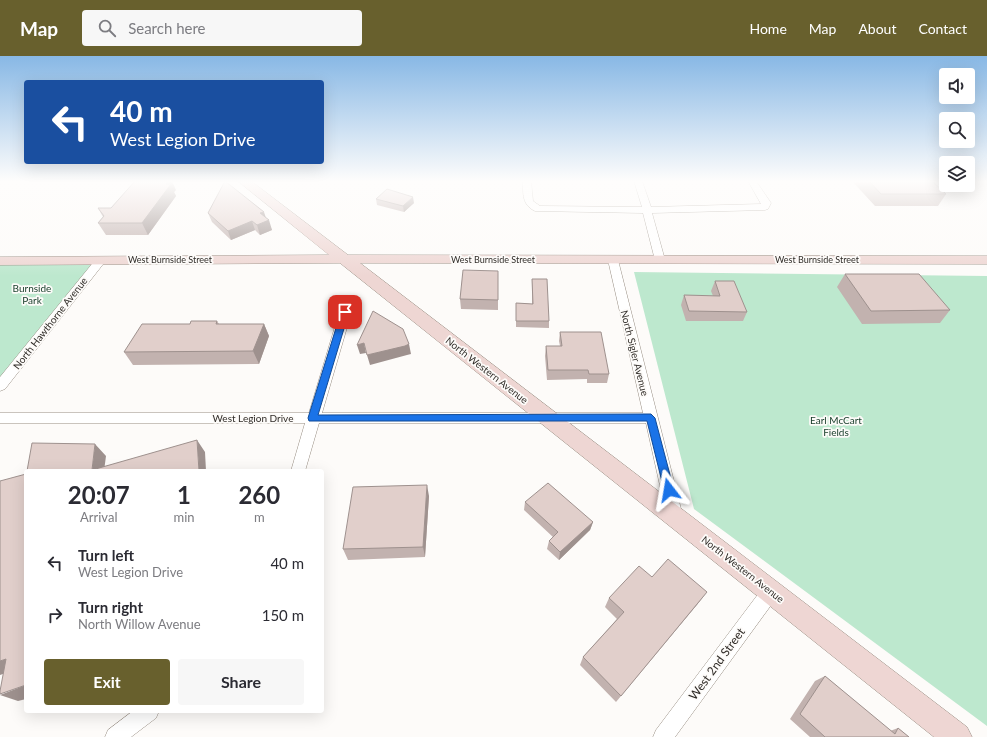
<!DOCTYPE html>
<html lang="en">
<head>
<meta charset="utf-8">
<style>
  body { margin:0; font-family:Lato,sans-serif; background:#f7f7f7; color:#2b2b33; height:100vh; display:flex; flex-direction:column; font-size:15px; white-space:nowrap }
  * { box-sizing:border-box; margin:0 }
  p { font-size:13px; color:#7c7c81 }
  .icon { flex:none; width:22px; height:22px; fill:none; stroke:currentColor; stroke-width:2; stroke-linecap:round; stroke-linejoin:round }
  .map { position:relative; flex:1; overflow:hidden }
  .panel { position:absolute; left:24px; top:413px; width:300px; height:244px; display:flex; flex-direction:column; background:#fff; border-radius:4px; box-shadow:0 4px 16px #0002 }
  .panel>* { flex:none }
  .banner { position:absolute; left:24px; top:24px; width:300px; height:84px; border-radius:4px; box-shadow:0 4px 16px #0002; background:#1a4fa0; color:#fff; overflow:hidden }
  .controls { position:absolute; left:939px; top:12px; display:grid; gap:8px }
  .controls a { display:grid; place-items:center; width:36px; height:36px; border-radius:4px; background:#fff; box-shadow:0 4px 16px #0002; font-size:20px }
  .pin { position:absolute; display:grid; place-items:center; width:34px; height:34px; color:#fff; margin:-17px; border-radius:8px; box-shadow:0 2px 6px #0006 }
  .me { position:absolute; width:44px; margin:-22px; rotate:346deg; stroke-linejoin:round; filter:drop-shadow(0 0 3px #0008) }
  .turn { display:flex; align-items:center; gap:14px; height:84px; padding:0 20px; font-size:18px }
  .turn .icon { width:52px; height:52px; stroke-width:2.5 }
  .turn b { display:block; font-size:28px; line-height:34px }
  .eta { display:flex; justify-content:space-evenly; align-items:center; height:68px; text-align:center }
  .eta b { font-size:24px; font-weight:700; line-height:28px }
  .primary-button { display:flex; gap:8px; margin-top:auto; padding:8px 20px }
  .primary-button a { flex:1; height:46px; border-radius:4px; background:#68602d; color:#fff; font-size:16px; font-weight:700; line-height:46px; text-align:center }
  .primary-button a+a { background:#f7f7f7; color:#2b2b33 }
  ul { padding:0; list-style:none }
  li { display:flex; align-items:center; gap:12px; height:52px; padding:0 20px }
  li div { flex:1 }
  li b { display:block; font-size:15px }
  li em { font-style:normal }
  header { display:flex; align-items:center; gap:24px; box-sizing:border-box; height:56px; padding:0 20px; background:#68602d; color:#fff }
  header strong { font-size:19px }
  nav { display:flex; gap:22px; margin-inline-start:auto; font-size:14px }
  .search { width:280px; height:36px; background:#f7f7f7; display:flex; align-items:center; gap:10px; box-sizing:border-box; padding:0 14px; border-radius:4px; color:#7c7c81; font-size:15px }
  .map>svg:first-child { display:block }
  .green { fill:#bde8ce }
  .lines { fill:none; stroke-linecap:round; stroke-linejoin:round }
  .street-casing { stroke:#978d82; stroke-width:1 }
  .secondary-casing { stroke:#978d82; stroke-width:1 }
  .street { fill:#fff; fill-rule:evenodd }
  .secondary { fill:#eed6d3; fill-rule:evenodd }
  .wall { fill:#c2b2af }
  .shaded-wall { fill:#9e918e }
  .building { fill:#e1cfcb; stroke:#9e918e }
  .route { fill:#1a73e8; stroke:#114b97 }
  .labels { text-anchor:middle; stroke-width:3.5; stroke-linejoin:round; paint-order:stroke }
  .far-street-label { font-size:9px; fill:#302c28; stroke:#fdfbf9 }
  .park-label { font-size:10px; fill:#143b27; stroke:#fdfbf9 }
  .street-label { font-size:10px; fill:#302c28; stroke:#fdfbf9 }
  .near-street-label { font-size:12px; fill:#302c28; stroke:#fdfbf9 }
</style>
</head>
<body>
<header>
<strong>Map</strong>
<div class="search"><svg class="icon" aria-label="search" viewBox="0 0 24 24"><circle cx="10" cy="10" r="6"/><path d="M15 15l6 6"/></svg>Search here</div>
<nav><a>Home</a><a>Map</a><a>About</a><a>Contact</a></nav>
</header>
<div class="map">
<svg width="987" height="681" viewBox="0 0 987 681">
  <rect width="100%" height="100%" fill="#fdfbf9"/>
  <path class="green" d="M0 205H100L0 330Z
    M634 216 987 220V670L694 453Z"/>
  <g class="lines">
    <g class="street-casing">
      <path id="street" d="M523 125H531L533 145 540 150 642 151 634 125H642L651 151 761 148 748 125H756L771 147 768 153 765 154 652 157 665 204 660 207 655 204 643 157 535 155C522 149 523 138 523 125Z
        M613 201 618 204 683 461 680 466 675 468 670 466 667 461 646 367H319L305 415H291L305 367H0V357H309L343 244 345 242H353L355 244 322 357H643L608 204Z
        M100 202 105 205 104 207 5 333 0 335V321L96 203Z
        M771 527 777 529 780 535 777 541 675 681H653L656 674 765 529Z
        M133 655H159L156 662 131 681H105L108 674Z"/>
    </g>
    <g class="secondary-casing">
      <path id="secondary" d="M238 125H251L348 199 987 200V208L360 207 967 671 972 681H934L340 207 0 209V201L329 199Z"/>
    </g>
    <use href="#street" class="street"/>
    <use href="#secondary" class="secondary"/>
  </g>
  <path class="wall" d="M852 125H932L946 138 938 150H875Z
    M176 134 174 136 176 140 148 179H106L98 167 103 161 98 152H111Z
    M376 143 414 147 404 156 377 149Z
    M208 157 266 162 272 174 260 179 255 174 231 184 212 166Z
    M498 215V254L461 253 460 243Z
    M845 218 950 254 940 267 862 268 837 231Z
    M532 223 549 265V272L516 271V247L532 248Z
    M715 225 747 256 743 265H686L681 249 684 239 713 240 711 235Z
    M217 265 219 268H264L269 280 259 308 133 309 124 296 190 268Z
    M560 276 609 318 607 327H587V323L547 324 545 300 546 290H560L559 285Z
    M429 440 425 501 348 504 343 493Z
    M525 446 593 466 590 474 559 504 547 493 549 485 553 481 524 454Z
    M652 521 700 545 616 646 580 609 583 601 617 563 605 551 609 542Z
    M825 620 890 675 898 672 909 681H810L790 663 815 625Z"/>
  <path class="shaded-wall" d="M169 125H172L176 134 174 136 176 140 148 179 142 167Z
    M413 141 414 147 404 156 403 150Z
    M264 156 267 165 260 157Z
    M269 164 272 174 260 179 257 169Z
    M252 165 255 174 231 184 228 175Z
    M264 268 269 280 259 308 253 295Z
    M364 287 366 297 360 298 357 289Z
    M409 288 411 298 407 299 370 309 367 299Z
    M197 384 205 396 206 415H199Z
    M95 388 106 400 104 415 92 414Z
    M427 429 429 440 425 501 423 491Z
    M593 466 590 474 559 504 560 496Z
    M707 536 700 545 616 646 621 640Z
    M6 603 23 611 0 619V605Z
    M26 629V643L18 645 0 639Z"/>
  <path class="building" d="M135 125H169L166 128H171L142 167H98L104 160 98 152H111Z
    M225 125 264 156 260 157 269 164 257 169 252 165 228 175 208 157Z
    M869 125H932L946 138H881Z
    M387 133 413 141 403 150 376 143Z
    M463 214 498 215V244L460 243Z
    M845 218H919L950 254 871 255Z
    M532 223H547L549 265H516V247L533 248Z
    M715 225H734L747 256 689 255 684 239 720 240Z
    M373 255 403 273 409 288 405 290 367 299 364 287 357 289Z
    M191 265H217L216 268H264L253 295 124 296 142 268H190Z
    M560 276H601L609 318H589L588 314H548L546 290H562Z
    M197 384 199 415H27L32 387 95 388 92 414Z
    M26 418V629L0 638V635L6 603 0 605V425Z
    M548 427 593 466 560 496 549 485 558 476 525 446Z
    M427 429 423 491 343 493 353 431Z
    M668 503 707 536 621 640 583 601 624 556 609 542 639 510 652 521Z
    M825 620 895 678 898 672 909 681H825L800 658Z"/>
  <linearGradient id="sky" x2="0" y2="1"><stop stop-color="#88b8e5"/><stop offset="0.57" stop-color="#fefdfc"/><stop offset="1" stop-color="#fefdfc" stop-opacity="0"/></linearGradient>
  <rect width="987" height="220" fill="url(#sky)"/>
  <path class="route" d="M345 253 349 256 318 359 651 358 655 362 674 434 672 438 669 439 665 438 664 434 647 365H309L308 362 341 256Z"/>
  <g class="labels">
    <g class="far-street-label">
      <text x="170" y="207">West Burnside Street</text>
      <text x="493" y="207">West Burnside Street</text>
      <text x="817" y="207">West Burnside Street</text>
    </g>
    <g class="park-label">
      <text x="32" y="236">Burnside<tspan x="32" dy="12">Park</tspan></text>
      <text x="836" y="368">Earl McCart<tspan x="836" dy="12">Fields</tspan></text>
    </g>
    <g class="street-label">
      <text transform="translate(50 267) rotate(-52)" y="4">North Hawthorne Avenue</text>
      <text transform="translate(635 297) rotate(76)" y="4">North Sigler Avenue</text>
      <text transform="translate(487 314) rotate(38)" y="4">North Western Avenue</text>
      <text x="253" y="366">West Legion Drive</text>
      <text transform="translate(743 513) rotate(38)" y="4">North Western Avenue</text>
    </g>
    <g class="near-street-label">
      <text transform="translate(717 608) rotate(-54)" y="4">West 2nd Street</text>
    </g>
  </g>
</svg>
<div class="controls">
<a><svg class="icon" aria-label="sound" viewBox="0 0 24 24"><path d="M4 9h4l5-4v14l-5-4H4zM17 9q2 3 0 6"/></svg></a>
<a><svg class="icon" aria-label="search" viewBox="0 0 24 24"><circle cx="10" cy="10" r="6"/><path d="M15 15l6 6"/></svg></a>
<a><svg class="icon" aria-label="layers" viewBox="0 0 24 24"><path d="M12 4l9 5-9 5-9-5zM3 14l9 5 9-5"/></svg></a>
</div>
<div class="pin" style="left:345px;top:256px;background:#d93025"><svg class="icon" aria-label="arrive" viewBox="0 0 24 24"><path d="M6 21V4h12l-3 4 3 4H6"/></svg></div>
<svg class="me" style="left:669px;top:434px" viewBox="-20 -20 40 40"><path d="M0-17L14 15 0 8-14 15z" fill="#1a73e8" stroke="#fff" stroke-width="4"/></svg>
<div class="banner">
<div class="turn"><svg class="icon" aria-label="left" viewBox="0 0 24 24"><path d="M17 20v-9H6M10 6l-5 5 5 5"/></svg><div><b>40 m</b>West Legion Drive</div></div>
</div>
<section class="panel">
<div class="eta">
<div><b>20:07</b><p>Arrival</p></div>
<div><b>1</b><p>min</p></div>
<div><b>260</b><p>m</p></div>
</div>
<ul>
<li><svg class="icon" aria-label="left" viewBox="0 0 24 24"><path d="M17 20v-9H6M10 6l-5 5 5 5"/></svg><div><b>Turn left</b><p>West Legion Drive</p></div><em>40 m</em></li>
<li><svg class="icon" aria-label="right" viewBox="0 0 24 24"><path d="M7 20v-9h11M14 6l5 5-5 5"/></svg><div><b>Turn right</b><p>North Willow Avenue</p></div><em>150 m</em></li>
</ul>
<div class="primary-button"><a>Exit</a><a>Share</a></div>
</section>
</div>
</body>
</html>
